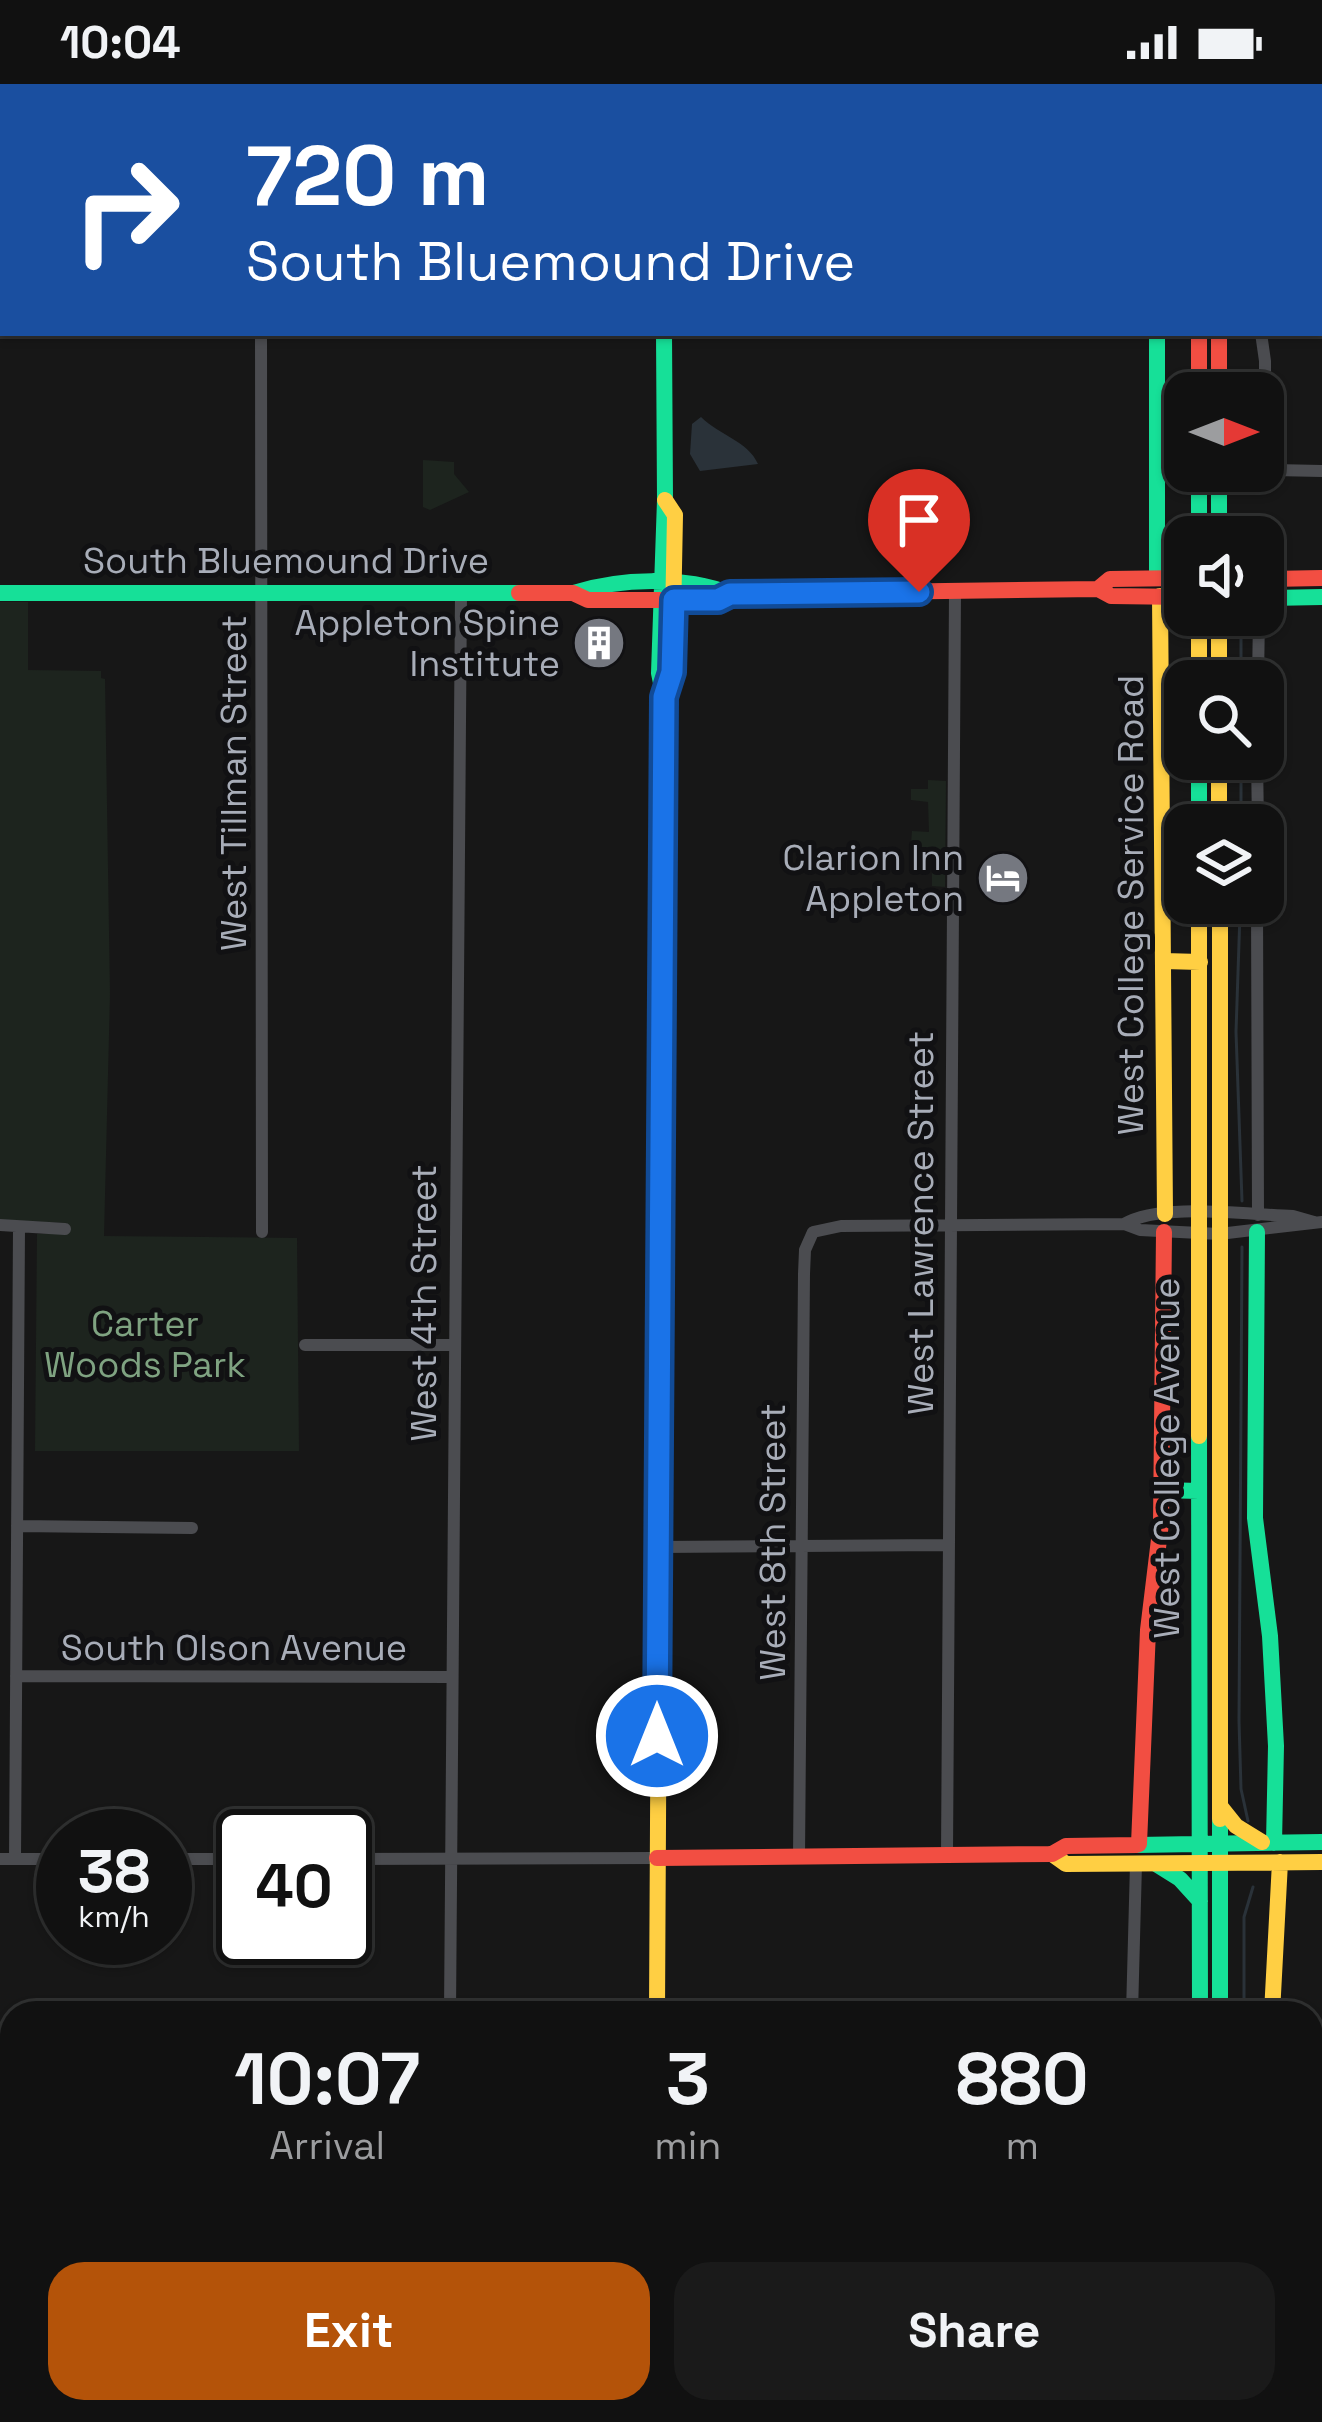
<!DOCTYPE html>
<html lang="en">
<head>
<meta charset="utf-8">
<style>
  body { margin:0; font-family:"Space Grotesk",sans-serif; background:#1a1a1a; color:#f1f3f6; height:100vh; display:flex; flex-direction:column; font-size:45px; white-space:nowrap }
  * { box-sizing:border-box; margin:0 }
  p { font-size:39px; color:#9c9d9f }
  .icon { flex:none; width:66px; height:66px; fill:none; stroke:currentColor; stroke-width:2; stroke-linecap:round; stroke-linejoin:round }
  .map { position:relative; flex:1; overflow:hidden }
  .side { position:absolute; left:0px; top:1917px; width:1323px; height:423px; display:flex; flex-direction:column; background:#111; border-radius:36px 36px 0 0; box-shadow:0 3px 9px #0004,0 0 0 3px #303131 }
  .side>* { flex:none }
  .banner { position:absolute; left:0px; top:0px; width:1323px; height:252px; box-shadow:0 3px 9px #0004,0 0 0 3px #303131; background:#1a4fa0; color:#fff; overflow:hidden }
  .needle { width:78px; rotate:90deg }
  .fabs { position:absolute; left:1164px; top:288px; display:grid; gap:24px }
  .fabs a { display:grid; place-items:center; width:120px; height:120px; border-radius:24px; background:#111; box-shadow:0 3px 9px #0004,0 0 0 3px #303131; font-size:60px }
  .speed { position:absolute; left:36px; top:1725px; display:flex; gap:24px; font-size:60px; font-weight:700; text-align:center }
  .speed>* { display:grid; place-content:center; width:156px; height:156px; border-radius:50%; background:#111; box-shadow:0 3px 9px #0004,0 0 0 3px #303131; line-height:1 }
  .speed small { font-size:30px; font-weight:400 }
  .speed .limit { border:6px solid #111; border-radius:18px; background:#fff; color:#111 }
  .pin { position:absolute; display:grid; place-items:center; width:102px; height:102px; color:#fff; margin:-123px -51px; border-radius:50% 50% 50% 0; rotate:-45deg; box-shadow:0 0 12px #0007 }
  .pin .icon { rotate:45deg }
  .me { position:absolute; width:132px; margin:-66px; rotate:0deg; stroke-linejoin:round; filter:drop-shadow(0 0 9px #0008) }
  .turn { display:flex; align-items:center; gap:42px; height:252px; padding:0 48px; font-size:54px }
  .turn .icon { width:156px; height:156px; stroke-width:2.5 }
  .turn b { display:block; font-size:84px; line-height:102px }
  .eta { display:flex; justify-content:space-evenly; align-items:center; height:204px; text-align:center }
  .eta b { font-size:72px; font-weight:700; line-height:84px }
  .primary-button { display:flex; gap:24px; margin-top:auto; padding:24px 48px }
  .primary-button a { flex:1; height:138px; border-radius:36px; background:#b45309; color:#fff; font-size:48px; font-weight:700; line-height:138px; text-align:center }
  .primary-button a+a { background:#1a1a1a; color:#f1f3f6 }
  .status { display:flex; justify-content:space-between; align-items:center; height:84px; padding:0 60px; background:#111; direction:ltr }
  .status svg { height:33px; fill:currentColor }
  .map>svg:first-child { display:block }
  .green { fill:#1d241e }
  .water { fill:#2a3239 }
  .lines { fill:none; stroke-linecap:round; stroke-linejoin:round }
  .stream { stroke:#2a3239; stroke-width:3 }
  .street { stroke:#4b4c50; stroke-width:12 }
  .fast { stroke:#16e098; stroke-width:16 }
  .slow { stroke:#ffcf43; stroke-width:16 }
  .jam { stroke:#f24e42; stroke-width:16 }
  .rail-casing { stroke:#4b4c4f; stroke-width:8 }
  .rail { stroke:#111113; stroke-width:3; stroke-dasharray:9; stroke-linecap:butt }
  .route-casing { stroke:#114b97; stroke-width:30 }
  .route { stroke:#1a73e8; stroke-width:21 }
  .labels { text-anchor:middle; stroke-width:10; stroke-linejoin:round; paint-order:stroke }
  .street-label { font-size:36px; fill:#a8adb8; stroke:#111113 }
  .poi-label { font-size:36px; fill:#a8adb8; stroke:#111113; text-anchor:end }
  .park-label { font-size:36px; fill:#7fa381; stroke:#111113 }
</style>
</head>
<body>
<div class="status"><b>10:04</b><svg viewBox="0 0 49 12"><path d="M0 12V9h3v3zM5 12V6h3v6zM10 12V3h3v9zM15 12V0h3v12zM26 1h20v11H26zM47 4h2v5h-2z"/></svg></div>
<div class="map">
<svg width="1322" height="2338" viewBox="0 0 1322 2338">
  <rect width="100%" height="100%" fill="#171717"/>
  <path class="green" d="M423 376 454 378V390L469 408 430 426 423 423Z
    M0 518H28V586L101 587V594L105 595 110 910 104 1152 297 1154 299 1367H35L37 1150H66L67 1139 0 1136Z
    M928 696 946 697 945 803 932 802V771H910L912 747 929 748 928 718 911 716V705H928Z
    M1322 2109V2298H1311L1315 2113Z"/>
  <path class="water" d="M701 333C719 351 748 357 758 380L700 387 690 370 692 340Z"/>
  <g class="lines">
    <path class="stream" d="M1020 0H1021
      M1241 535V597
      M1241 675V741
      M1240 829 1236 948 1242 1117
      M1242 1163 1239 1637 1241 1705 1248 1737
      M1244 1929V1833L1253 1803
      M1242 2328 1243 2338"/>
    <path class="street" d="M1258 3V0
      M0 97H3
      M261 249 262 1148
      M1261 249 1265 277V378L1274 386 1322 387
      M1258 597 1259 531
      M1257 675 1258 741
      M1257 819 1258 1131
      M1124 1140C1161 1118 1248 1131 1293 1132L1314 1138
      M0 1141 65 1145
      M305 1261H453
      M17 1442 192 1444
      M658 1463 947 1461
      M16 1592 451 1593
      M947 1771 955 508
      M799 1773 804 1190 805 1166 813 1148 841 1142 1124 1140 1140 1146 1219 1150 1322 1138
      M0 1775H63
      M15 1775 19 1144
      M165 1775H243
      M345 1775 657 1774
      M450 1929 461 509
      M1132 1929 1136 1780
      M1145 2328 1146 2338"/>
    <path class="fast" d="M1199 0V3
      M1157 249V493
      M1199 387V453
      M1219 387V453
      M0 509H519
      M573 509C620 494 684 492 730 510
      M1263 514 1322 513
      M1199 675V741
      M1257 1148 1255 1434 1270 1552 1276 1662 1274 1759
      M661 1172 664 613 659 589 665 416 664 249
      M1199 1352 1200 1929
      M1162 1406 1199 1407
      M1220 1735V1929
      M1137 1761 1322 1758
      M1156 1780 1180 1795 1200 1817
      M656 2328V2338
      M1200 2328V2338"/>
    <path class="slow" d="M1158 0V3
      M665 416 675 431 672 588 666 607
      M1160 512 1165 1130
      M1199 531V597
      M1219 531V597
      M1219 675V741
      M1199 819V1352
      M1220 819V1735
      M1164 877 1200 878
      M1220 1722 1236 1742 1262 1758
      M1052 1770 1066 1780 1322 1778
      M657 1929 661 1172
      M1272 1929 1280 1778
      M1271 2328V2338"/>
    <path class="jam" d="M660 0V3
      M1219 0V3
      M1199 249V309
      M1219 249V309
      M1263 495 1322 494
      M1098 505 1110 495 1185 494
      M519 509H573L588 516H718L730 510 1098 505 1111 512 1185 513
      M1139 1760 1148 1546 1161 1439 1164 1148
      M657 1774 1052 1770 1066 1762 1137 1761
      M1220 2328V2338"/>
    <g class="rail-casing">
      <path id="rail" d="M1311 2037 1322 2026
        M1011 2338 1021 2328"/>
    </g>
    <use href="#rail" class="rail"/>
  </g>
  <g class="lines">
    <g class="route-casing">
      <path id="route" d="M657 1652 664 613 672 588 674 516H718L730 510 919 508"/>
    </g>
    <use href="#route" class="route"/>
  </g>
  <defs>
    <g id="building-disc" transform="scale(2.7)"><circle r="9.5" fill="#757880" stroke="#111113"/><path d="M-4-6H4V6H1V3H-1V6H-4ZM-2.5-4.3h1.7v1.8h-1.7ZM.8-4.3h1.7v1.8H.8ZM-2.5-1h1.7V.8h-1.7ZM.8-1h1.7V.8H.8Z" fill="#fff"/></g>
    <g id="hotel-disc" transform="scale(2.7)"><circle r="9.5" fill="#757880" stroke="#111113"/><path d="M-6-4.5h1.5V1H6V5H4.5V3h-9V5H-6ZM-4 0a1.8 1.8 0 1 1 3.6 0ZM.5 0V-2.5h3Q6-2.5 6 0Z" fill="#fff"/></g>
  </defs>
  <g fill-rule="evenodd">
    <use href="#building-disc" x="599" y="559"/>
    <use href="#hotel-disc" x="1003" y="794"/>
  </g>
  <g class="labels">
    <g class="street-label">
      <text x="286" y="489">South Bluemound Drive</text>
      <text transform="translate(233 699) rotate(-90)" y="13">West Tillman Street</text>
      <text transform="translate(1130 821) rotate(-90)" y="13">West College Service Road</text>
      <text transform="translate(920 1139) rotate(-90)" y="13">West Lawrence Street</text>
      <text transform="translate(423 1219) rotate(-90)" y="13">West 4th Street</text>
      <text transform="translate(1166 1374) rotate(-90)" y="13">West College Avenue</text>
      <text transform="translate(772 1458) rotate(-90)" y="13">West 8th Street</text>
      <text x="234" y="1576">South Olson Avenue</text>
    </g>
    <g class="poi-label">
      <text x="560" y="551">Appleton Spine<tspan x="560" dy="41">Institute</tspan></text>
      <text x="964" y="786">Clarion Inn<tspan x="964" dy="41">Appleton</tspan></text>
    </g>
    <g class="park-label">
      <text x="145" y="1252">Carter<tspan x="145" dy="41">Woods Park</tspan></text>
    </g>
  </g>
</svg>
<div class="fabs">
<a><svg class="needle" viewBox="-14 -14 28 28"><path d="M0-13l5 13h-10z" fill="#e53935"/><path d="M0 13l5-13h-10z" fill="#9c9d9f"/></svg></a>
<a><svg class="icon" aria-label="sound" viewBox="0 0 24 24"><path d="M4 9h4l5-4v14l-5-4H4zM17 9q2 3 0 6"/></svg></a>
<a><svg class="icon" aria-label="search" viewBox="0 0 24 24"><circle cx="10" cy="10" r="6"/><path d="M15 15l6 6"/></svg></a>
<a><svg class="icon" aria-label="layers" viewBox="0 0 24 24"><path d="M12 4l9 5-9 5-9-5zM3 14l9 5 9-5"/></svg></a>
</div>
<div class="speed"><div>38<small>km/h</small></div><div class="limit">40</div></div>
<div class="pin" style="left:919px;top:508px;background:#d93025"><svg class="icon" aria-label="arrive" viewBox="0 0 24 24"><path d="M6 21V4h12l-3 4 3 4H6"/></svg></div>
<svg class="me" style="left:657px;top:1652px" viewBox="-20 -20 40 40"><circle r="17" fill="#1a73e8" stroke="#fff" stroke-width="3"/><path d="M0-11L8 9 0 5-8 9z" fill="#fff"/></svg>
<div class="banner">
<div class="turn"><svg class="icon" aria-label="right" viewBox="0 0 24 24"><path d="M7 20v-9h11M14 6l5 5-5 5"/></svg><div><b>720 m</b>South Bluemound Drive</div></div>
</div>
<section class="side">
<div class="eta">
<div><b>10:07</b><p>Arrival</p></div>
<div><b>3</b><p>min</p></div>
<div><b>880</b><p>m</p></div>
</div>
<div class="primary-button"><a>Exit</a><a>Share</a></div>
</section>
</div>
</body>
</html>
